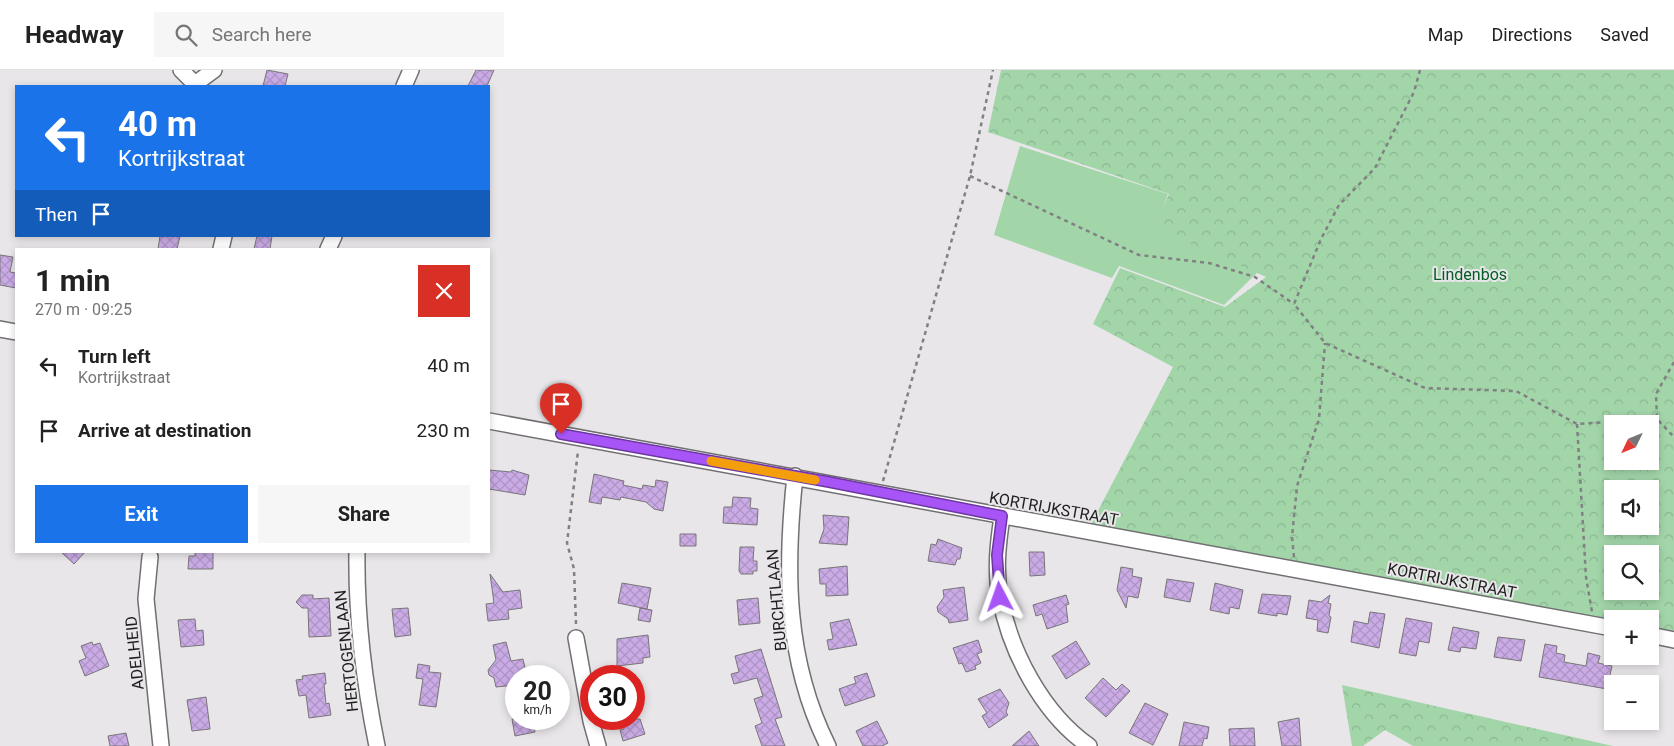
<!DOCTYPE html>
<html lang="en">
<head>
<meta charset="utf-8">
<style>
  body { margin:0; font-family:Roboto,sans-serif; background:#f6f6f6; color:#222; height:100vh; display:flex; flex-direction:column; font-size:19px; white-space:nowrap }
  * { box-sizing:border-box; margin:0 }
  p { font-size:16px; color:#767676 }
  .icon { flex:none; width:28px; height:28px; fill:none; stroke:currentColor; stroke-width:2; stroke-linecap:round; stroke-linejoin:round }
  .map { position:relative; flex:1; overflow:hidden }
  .panel { position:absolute; left:15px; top:178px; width:475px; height:305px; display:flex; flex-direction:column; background:#fff; border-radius:0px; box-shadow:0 2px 8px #0003 }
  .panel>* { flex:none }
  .hud { position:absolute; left:15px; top:15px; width:475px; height:152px; border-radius:0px; box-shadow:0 2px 8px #0003; background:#1a73e8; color:#fff; overflow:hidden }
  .needle { width:32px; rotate:227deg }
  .controls { position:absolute; left:1604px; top:345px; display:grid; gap:10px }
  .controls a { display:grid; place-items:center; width:55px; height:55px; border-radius:0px; background:#fff; box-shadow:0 2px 8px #0003; font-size:25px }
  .speed { position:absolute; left:505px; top:595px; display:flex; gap:10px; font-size:25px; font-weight:700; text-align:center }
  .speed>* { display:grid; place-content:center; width:65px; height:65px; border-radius:50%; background:#fff; box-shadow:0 2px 8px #0003; line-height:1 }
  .speed small { font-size:12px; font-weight:400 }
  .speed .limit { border:8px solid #d22; background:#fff; color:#111 }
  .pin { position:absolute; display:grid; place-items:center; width:42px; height:42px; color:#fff; margin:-51px -21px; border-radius:50% 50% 50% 0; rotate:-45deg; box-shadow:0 0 5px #0007 }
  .pin .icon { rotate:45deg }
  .me { position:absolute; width:55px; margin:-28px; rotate:356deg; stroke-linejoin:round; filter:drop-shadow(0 0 4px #0008) }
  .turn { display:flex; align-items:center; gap:18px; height:105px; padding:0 20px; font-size:22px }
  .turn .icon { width:65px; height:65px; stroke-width:2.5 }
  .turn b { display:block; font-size:35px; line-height:42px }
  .then { display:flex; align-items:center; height:48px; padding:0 20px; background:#0003; gap:10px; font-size:19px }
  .round { display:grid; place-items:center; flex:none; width:52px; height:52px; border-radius:0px; background:#f6f6f6 }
  .headline { display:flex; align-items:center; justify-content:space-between; height:85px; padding:0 20px }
  h1 { font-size:30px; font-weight:700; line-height:38px }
  .action { display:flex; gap:10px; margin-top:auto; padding:10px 20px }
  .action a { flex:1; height:58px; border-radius:0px; background:#1a73e8; color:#fff; font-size:20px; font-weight:700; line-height:58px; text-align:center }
  .action a+a { background:#f6f6f6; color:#222 }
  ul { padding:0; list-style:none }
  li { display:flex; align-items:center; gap:15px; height:65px; padding:0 20px }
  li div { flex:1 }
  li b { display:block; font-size:19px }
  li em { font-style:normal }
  header { display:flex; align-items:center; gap:30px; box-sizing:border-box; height:70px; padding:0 25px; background:#fff; border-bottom:1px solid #e0e0e0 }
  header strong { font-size:24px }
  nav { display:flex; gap:28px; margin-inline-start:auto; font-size:18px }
  .search { width:350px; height:45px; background:#f6f6f6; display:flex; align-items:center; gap:12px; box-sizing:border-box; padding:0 18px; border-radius:0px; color:#767676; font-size:19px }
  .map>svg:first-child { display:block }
  .green { fill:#a2d6a9 }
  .forest { fill:url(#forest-crowns); fill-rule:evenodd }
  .building { fill:url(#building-cross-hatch); stroke:#787679 }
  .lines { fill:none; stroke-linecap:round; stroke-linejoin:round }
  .street-casing { stroke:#716f72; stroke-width:18 }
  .path { stroke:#818082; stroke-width:2.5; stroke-dasharray:4 4; stroke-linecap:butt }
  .street { stroke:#fff; stroke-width:15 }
  .route-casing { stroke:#6d37a1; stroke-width:12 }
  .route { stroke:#a855f7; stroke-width:9 }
  .slow { stroke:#f59e0b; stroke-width:9 }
  .labels { text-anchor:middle; stroke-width:4; stroke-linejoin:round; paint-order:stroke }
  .park-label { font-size:16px; fill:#025c23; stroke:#e8e6e9 }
  .street-label { font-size:16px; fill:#201f20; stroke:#e8e6e9 }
</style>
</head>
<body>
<header>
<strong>Headway</strong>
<div class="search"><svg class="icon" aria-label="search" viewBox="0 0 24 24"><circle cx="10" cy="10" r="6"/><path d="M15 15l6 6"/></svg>Search here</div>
<nav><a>Map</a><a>Directions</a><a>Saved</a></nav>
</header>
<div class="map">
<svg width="1674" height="676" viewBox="0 0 1674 676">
  <defs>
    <pattern id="forest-crowns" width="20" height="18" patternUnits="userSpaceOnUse" patternTransform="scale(1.25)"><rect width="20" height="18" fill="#a2d6a9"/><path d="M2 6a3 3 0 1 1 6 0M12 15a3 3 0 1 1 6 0" fill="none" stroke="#8bb791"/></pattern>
    <pattern id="building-cross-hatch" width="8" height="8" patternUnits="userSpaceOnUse" patternTransform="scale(1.25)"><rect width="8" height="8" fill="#caabe5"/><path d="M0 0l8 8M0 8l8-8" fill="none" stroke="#ad93c4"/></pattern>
  </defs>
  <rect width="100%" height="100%" fill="#e8e6e9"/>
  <path class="green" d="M1020 76 1168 124 1157 154 1259 201 1224 235 1119 196 1112 208 994 165Z"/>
  <path class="forest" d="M1001 0H1674V565L1650 561V549H1612V554L1089 458 1173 297 1093 254 1120 198 1225 237 1266 207 1154 157 1169 124 988 62ZM1612 354H1650V391H1612ZM1612 419H1650V456H1612ZM1612 484H1650V521H1612Z
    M1342 615 1613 676H1413L1385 660 1363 676H1352Z"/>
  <path class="building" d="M267 0 288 4 285 16H263Z
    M476 0H494L487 16H468Z
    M160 166H180L177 179H158Z
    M257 166H272L270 179H254Z
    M0 185 13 187 10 202 16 203V218L0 215Z
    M489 400 511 402 512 400 529 405 525 425 489 419Z
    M594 404 624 411 623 415 642 419 643 415 655 417 656 410 668 412 663 441 654 439 646 432 621 427 620 430 602 427 601 434 589 432Z
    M733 427 751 428 750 438 758 439 757 455 723 453 724 437H732Z
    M823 445 849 447 847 475 819 473 824 459Z
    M680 464H696V476H680Z
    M938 469 962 478 960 489H957L955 495 928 491 931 474 936 475Z
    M740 477H754L753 491H757V501H753V504H741L739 501Z
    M60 481H86L74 494Z
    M195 481H213V499H188L189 486H195Z
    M1029 482H1044L1045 505 1030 506Z
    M847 496 848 525 826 526V514H820L819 499Z
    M1121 497 1133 499 1132 506 1142 508 1138 528 1128 526 1126 538 1117 520Z
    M490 504 503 522 520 520 522 538 508 540 509 549 488 551 486 534 494 533Z
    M1167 509 1194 513 1190 532 1164 527Z
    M622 513 651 518 647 539 618 533Z
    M1215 513 1243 520 1239 539 1230 537 1229 544 1210 540Z
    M964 517 968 550 949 553 948 549 938 542 937 537 944 527 943 520Z
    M1262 524 1291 526 1287 545 1277 543V546L1258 543Z
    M302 525H313V529L329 528 331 566 309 567 308 538H302L296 532Z
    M1066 525 1069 534 1066 535 1068 552 1047 559 1042 544 1036 546 1033 535Z
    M1330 525 1328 533 1331 534 1329 546 1331 547 1328 563 1317 561 1318 550 1306 548 1309 530 1321 532Z
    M758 528 760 553 739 555 737 530Z
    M408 538 411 565 395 567 392 539Z
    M640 538 652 540 650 552 638 550Z
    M1370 542 1385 544 1379 578 1351 572 1354 551 1368 554Z
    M1406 548 1432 553 1429 573 1419 571 1416 586 1399 583Z
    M195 549 196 561 203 560 204 575 181 577 178 550Z
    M849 549 857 575 829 580 827 570 833 569 830 553Z
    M1453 557 1479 562 1476 579 1461 577 1460 582 1448 580Z
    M648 565 650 587 643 588V593L617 596V569Z
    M1498 567 1525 570 1521 591 1494 587Z
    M978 570 982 582 977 584 981 593 975 596 976 599 966 602 962 593 959 594 953 578Z
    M1076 571 1090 594 1066 609 1052 586Z
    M92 572 93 575 100 573 109 596 85 606 79 591 86 588 81 576Z
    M506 572 511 591 523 589 527 606H516V615L496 617 494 608 489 605 488 600 496 590 493 575Z
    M1545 574 1557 576 1556 583 1565 585 1564 592 1586 596 1588 583 1600 586 1598 593 1612 596 1607 619 1539 607Z
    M761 579 782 647 775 649 785 676H762L755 656 762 653 754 629 763 626 757 608 734 614 731 604 739 602 735 586Z
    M418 594 430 596 429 602 441 603 436 637 419 635 423 609 416 608Z
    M325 603 326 614H324L326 634 329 633 331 645 309 648 306 625 299 626 296 610 303 609 302 606Z
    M867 603 875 626 845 636 839 619 856 613 854 607Z
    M1103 608 1116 620 1122 614 1130 621 1106 647 1085 628Z
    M1000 619 1009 633 1006 642 1008 645 989 658 982 646 987 643 978 629Z
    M206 627 210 659 192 661 187 630Z
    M1145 633 1168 644 1153 675 1129 663Z
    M1299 648 1301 676H1282L1278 652Z
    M512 649H532L535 662 515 666Z
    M621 649H640L645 664 623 671 620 660 624 659Z
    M877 651 888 673 882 676H863L856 661Z
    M1184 652 1209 657 1207 669 1204 668 1202 676H1179Z
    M1254 658 1255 676H1230L1229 659Z
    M1029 661 1039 676H1012Z
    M126 663 129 676H110L108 666Z"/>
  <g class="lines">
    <g class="street-casing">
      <path id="street" d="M181 0 197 16
        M195 14 214 0
        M404 16 411 0
        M221 179 224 166
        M328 179 334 166
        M0 259 16 262
        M489 351 1612 558
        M795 406C785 499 785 590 828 676
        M1002 447C998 473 995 500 1000 527 1010 582 1043 644 1089 676
        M357 481C356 546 364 612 377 676
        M150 487 146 529 161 676
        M1650 565 1674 570
        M576 568 591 651 598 676"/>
    </g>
    <path class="path" d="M1420 0 1414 22 1375 98 1339 135 1321 169 1294 234 1325 273 1425 318 1516 321 1577 354 1657 349
      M970 106 1139 185 1209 193 1255 207 1294 234
      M1674 292 1656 324 1657 349 1674 367
      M1577 354 1586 507 1592 542
      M883 411 970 106 993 0
      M1294 487 1292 467 1297 416 1319 349 1325 273
      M576 554 574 499 567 473 578 381"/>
    <use href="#street" class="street"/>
  </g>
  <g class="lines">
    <g class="route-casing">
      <path id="route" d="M561 364 829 412 1002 446 997 485 1000 527"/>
    </g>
    <use href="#route" class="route"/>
    <path class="slow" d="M711 391 815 410"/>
  </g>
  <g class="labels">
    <g class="park-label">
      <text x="1470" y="210">Lindenbos</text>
    </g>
    <g class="street-label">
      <text transform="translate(1054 438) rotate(10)" y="6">KORTRIJKSTRAAT</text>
      <text transform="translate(1452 510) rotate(11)" y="6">KORTRIJKSTRAAT</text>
      <text transform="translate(776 530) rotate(-95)" y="6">BURCHTLAAN</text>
      <text transform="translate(346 581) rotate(-96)" y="6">HERTOGENLAAN</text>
      <text transform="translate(134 583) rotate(-96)" y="6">ADELHEID</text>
    </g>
  </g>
</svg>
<div class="controls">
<a><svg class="needle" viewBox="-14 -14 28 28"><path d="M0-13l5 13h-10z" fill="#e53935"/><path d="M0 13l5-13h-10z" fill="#767676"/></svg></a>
<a><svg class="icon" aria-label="sound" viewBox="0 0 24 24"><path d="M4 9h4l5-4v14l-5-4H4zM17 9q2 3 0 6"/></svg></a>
<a><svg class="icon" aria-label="search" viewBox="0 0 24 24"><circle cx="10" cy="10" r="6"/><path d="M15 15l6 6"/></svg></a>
<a>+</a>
<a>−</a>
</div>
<div class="speed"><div>20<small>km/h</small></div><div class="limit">30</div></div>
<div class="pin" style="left:561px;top:364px;background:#d93025"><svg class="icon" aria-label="arrive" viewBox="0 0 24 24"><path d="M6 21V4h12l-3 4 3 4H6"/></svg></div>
<svg class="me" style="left:1000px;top:527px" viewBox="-20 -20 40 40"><path d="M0-17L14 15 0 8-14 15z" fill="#a855f7" stroke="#fff" stroke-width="4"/></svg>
<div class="hud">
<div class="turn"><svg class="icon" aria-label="left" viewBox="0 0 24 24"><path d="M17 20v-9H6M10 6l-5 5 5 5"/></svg><div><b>40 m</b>Kortrijkstraat</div></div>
<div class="then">Then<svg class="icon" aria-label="arrive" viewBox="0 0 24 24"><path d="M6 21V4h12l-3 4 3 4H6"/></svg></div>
</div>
<section class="panel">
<div class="headline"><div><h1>1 min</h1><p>270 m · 09:25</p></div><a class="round" style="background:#d93025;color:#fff"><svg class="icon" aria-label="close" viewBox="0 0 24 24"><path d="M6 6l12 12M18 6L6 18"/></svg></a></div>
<ul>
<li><svg class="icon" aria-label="left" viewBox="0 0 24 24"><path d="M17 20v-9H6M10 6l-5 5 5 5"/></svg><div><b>Turn left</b><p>Kortrijkstraat</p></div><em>40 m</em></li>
<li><svg class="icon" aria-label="arrive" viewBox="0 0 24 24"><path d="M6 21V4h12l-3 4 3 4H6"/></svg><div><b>Arrive at destination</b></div><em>230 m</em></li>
</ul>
<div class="action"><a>Exit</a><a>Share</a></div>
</section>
</div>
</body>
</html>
